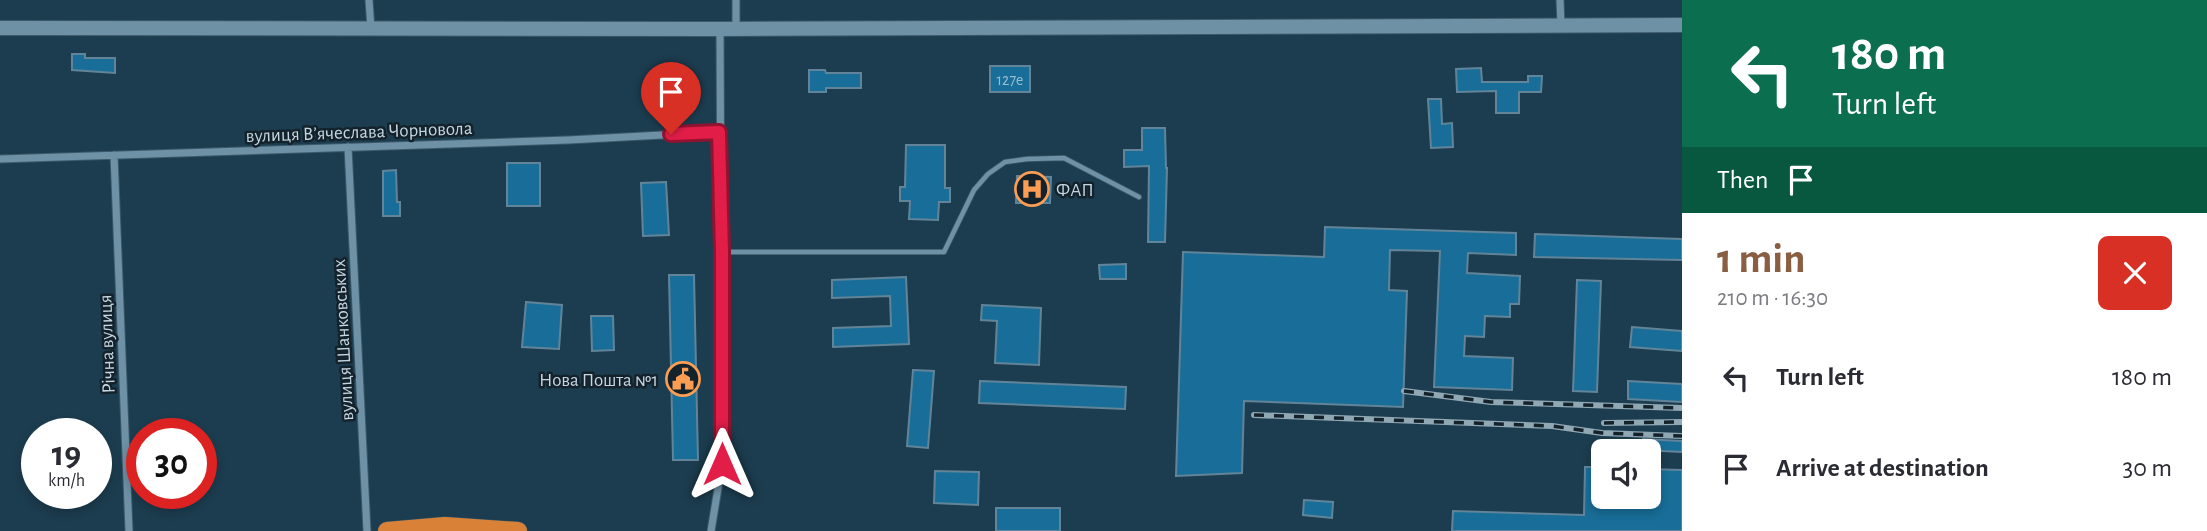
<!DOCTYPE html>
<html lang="en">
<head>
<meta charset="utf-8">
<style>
  body { margin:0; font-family:"Alegreya Sans",sans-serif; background:#f2f2f3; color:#2b2b33; height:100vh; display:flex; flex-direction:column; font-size:26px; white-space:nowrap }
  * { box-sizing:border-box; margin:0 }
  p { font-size:23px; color:#7c7c81 }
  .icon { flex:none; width:38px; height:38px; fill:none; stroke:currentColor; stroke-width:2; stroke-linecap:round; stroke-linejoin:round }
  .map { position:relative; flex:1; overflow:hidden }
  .drawer { display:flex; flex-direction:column; background:#fff; width:525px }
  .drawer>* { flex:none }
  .top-card { background:#0b6e4f; color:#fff; overflow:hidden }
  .fabs { position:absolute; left:1591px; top:439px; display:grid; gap:14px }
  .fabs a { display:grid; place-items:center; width:70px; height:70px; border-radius:10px; background:#fff; box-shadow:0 4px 10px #0003; font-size:35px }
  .speed { position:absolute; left:21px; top:418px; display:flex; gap:14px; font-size:35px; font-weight:700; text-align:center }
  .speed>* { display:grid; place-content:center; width:91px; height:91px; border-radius:50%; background:#fff; box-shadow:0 4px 10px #0003; line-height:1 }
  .speed small { font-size:18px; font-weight:400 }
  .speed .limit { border:10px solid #d22; background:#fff; color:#111 }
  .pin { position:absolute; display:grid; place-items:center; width:60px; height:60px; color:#fff; margin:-72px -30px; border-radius:50% 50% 50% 0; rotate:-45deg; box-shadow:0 0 7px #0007 }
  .pin .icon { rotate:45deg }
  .me { position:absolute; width:77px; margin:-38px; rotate:0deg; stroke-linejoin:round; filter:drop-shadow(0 0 5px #0008) }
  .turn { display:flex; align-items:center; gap:24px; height:147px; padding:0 35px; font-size:32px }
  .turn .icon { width:91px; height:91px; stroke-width:2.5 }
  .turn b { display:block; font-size:49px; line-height:60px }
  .then { display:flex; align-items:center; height:66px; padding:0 35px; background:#0003; gap:14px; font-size:26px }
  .round { display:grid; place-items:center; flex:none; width:74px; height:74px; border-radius:10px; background:#f2f2f3 }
  .overview { display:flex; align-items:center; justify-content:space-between; height:119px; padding:0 35px }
  h1 { font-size:42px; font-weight:700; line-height:52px; color:#895e42 }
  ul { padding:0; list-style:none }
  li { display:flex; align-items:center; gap:21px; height:91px; padding:0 35px }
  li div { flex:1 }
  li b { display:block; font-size:26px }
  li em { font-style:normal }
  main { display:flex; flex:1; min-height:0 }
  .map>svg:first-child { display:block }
  .building { fill:#186e98; stroke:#628499; stroke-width:2 }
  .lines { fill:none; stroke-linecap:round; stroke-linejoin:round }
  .lane-casing { stroke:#3c5969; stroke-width:6 }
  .street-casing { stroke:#3c5969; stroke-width:9 }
  .secondary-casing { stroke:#3c5969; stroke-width:16 }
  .highway-casing { stroke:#3c5969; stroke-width:19 }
  .lane { stroke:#6e91a6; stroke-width:4.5 }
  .street { stroke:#6e91a6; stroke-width:7 }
  .secondary { stroke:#6e91a6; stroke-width:14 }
  .highway { stroke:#da8138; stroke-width:18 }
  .rail-casing { stroke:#90a7b4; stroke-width:6 }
  .rail { stroke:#14222b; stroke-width:3.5; stroke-dasharray:10; stroke-linecap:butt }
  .route-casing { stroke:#92132f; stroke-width:18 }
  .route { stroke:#e11d48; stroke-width:12 }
  .labels { text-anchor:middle; stroke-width:5; stroke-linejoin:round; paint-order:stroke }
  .number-label { font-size:16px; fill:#99bccf }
  .street-label { font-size:19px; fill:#c4d6e1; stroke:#14222b }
  .poi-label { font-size:19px; fill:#c4d6e1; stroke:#14222b; text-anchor:start }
</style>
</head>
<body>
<main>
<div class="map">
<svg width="1682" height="531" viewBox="0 0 1682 531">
  <rect width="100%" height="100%" fill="#1c3d4f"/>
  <path class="building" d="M72 54H85V58H115V73L72 70Z
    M990 66H1030V92H990Z
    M1481 68 1482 82H1528V76H1542L1541 92H1519V113H1496V91L1457 92 1456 69Z
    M809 70H825L826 73H861V88H826V92H809Z
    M1428 99H1441L1442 124 1452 123 1453 147 1431 148Z
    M1142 128H1165L1166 168H1167L1165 242H1148L1149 166 1124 167V150H1142Z
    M906 145H945V188H950V202H939L938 220 909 219 910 201H900V187H905Z
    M507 163H540V206H507Z
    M396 170 397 202H400V216H383V171Z
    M1017 176 1051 177 1050 203H1016Z
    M666 182 669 235 643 236 641 183Z
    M1325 227 1516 233V255L1468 253 1467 273 1520 276 1519 304H1510V317L1485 316 1484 337 1465 336 1464 356 1513 358 1512 390 1434 387 1440 251 1390 250 1389 290 1407 291 1403 407 1244 401 1242 473 1176 476 1183 252 1324 257Z
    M1535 234 1682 239V260L1534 257Z
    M1126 264V279H1100L1099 265Z
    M669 275H694L698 460H673Z
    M906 277 909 344 833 347V328L891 326 890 296 832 298V280Z
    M1577 280 1601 281 1597 392 1573 391Z
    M526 302 562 305 559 349 522 347Z
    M982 305 1041 308 1039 365 995 363 997 321 981 320Z
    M591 316H613L614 350 592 351Z
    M1632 327 1682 331V351L1630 347Z
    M913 370 934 371 928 448 907 446Z
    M980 381 1126 387 1125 409 979 403Z
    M1628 381 1682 384V402L1628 399Z
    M1643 439 1682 441V452L1642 450Z
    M201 443H210L212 474H201Z
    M1585 467H1603V497H1648V469L1682 470V531H1452L1453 511 1584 515Z
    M935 471 979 472 978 505 934 503Z
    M1304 500 1333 502 1332 518 1303 515Z
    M996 508H1060V531H996Z"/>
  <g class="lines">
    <g class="lane-casing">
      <path id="lane" d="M722 252H944L974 190 988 174 1005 162 1027 159 1064 158 1139 197"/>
    </g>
    <g class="street-casing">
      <path id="street" d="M369 0 371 29
        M736 0V29
        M1560 0 1561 25
        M348 147 367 531
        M114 155 129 531
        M0 159 568 140 719 132
        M711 531 722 464 720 30"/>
    </g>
    <g class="secondary-casing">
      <path id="secondary" d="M0 28 720 29 1682 25"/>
    </g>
    <g class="highway-casing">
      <path id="highway" d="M387 531 445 526 518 531"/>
    </g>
    <use href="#lane" class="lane"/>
    <use href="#street" class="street"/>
    <use href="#secondary" class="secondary"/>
    <use href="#highway" class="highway"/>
    <g class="rail-casing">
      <path id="rail" d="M1404 391 1491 402 1682 408
        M1254 415 1552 426 1602 433 1682 436
        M1604 423 1682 422"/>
    </g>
    <use href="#rail" class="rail"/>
  </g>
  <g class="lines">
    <g class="route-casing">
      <path id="route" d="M671 134 719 132 722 252V464"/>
    </g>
    <use href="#route" class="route"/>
  </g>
  <defs>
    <g id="hospital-ring" transform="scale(1.75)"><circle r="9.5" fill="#14222b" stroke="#fc9d54" stroke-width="1.5"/><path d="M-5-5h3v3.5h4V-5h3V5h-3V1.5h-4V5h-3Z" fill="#fc9d54"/></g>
    <g id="civic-ring" transform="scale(1.75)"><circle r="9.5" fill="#14222b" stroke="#fc9d54" stroke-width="1.5"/><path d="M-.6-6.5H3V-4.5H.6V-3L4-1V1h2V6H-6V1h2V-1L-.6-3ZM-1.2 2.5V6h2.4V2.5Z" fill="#fc9d54"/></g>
  </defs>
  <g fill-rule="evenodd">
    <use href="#hospital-ring" x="1032" y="189"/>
    <use href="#civic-ring" x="683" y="379"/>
  </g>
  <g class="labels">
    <g class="number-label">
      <text x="1010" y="85">127е</text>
    </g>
    <g class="street-label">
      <text transform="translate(359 131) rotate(-2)" y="7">вулиця Вʼячеслава Чорновола</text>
      <text transform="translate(342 340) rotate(-93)" y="7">вулиця Шанковських</text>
      <text transform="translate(106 344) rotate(-92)" y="7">Річна вулиця</text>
    </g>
    <g class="poi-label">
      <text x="1056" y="196">ФАП</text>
      <text x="658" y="386" text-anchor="end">Нова Пошта №1</text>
    </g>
  </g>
</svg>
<div class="fabs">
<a><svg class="icon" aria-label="sound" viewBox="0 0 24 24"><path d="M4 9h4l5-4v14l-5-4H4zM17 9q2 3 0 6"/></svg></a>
</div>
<div class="speed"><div>19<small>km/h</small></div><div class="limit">30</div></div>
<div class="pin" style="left:671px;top:134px;background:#d93025"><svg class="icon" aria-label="arrive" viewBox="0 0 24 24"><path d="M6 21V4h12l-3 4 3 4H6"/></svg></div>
<svg class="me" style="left:722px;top:464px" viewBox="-20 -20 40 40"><path d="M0-17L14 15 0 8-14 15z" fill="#e11d48" stroke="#fff" stroke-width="4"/></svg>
</div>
<section class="drawer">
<div class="top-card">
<div class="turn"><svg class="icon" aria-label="left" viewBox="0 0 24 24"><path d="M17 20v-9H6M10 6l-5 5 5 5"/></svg><div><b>180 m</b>Turn left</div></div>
<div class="then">Then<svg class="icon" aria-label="arrive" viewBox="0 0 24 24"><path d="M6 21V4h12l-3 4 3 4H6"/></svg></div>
</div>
<div class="overview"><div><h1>1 min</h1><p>210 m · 16:30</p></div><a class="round" style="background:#d93025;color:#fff"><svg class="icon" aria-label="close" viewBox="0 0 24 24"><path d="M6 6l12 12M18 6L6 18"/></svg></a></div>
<ul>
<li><svg class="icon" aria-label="left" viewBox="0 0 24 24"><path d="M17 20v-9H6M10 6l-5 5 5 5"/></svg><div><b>Turn left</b></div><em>180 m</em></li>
<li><svg class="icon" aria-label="arrive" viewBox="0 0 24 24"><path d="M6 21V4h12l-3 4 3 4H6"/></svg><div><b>Arrive at destination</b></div><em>30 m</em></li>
</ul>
</section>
</main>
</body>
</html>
